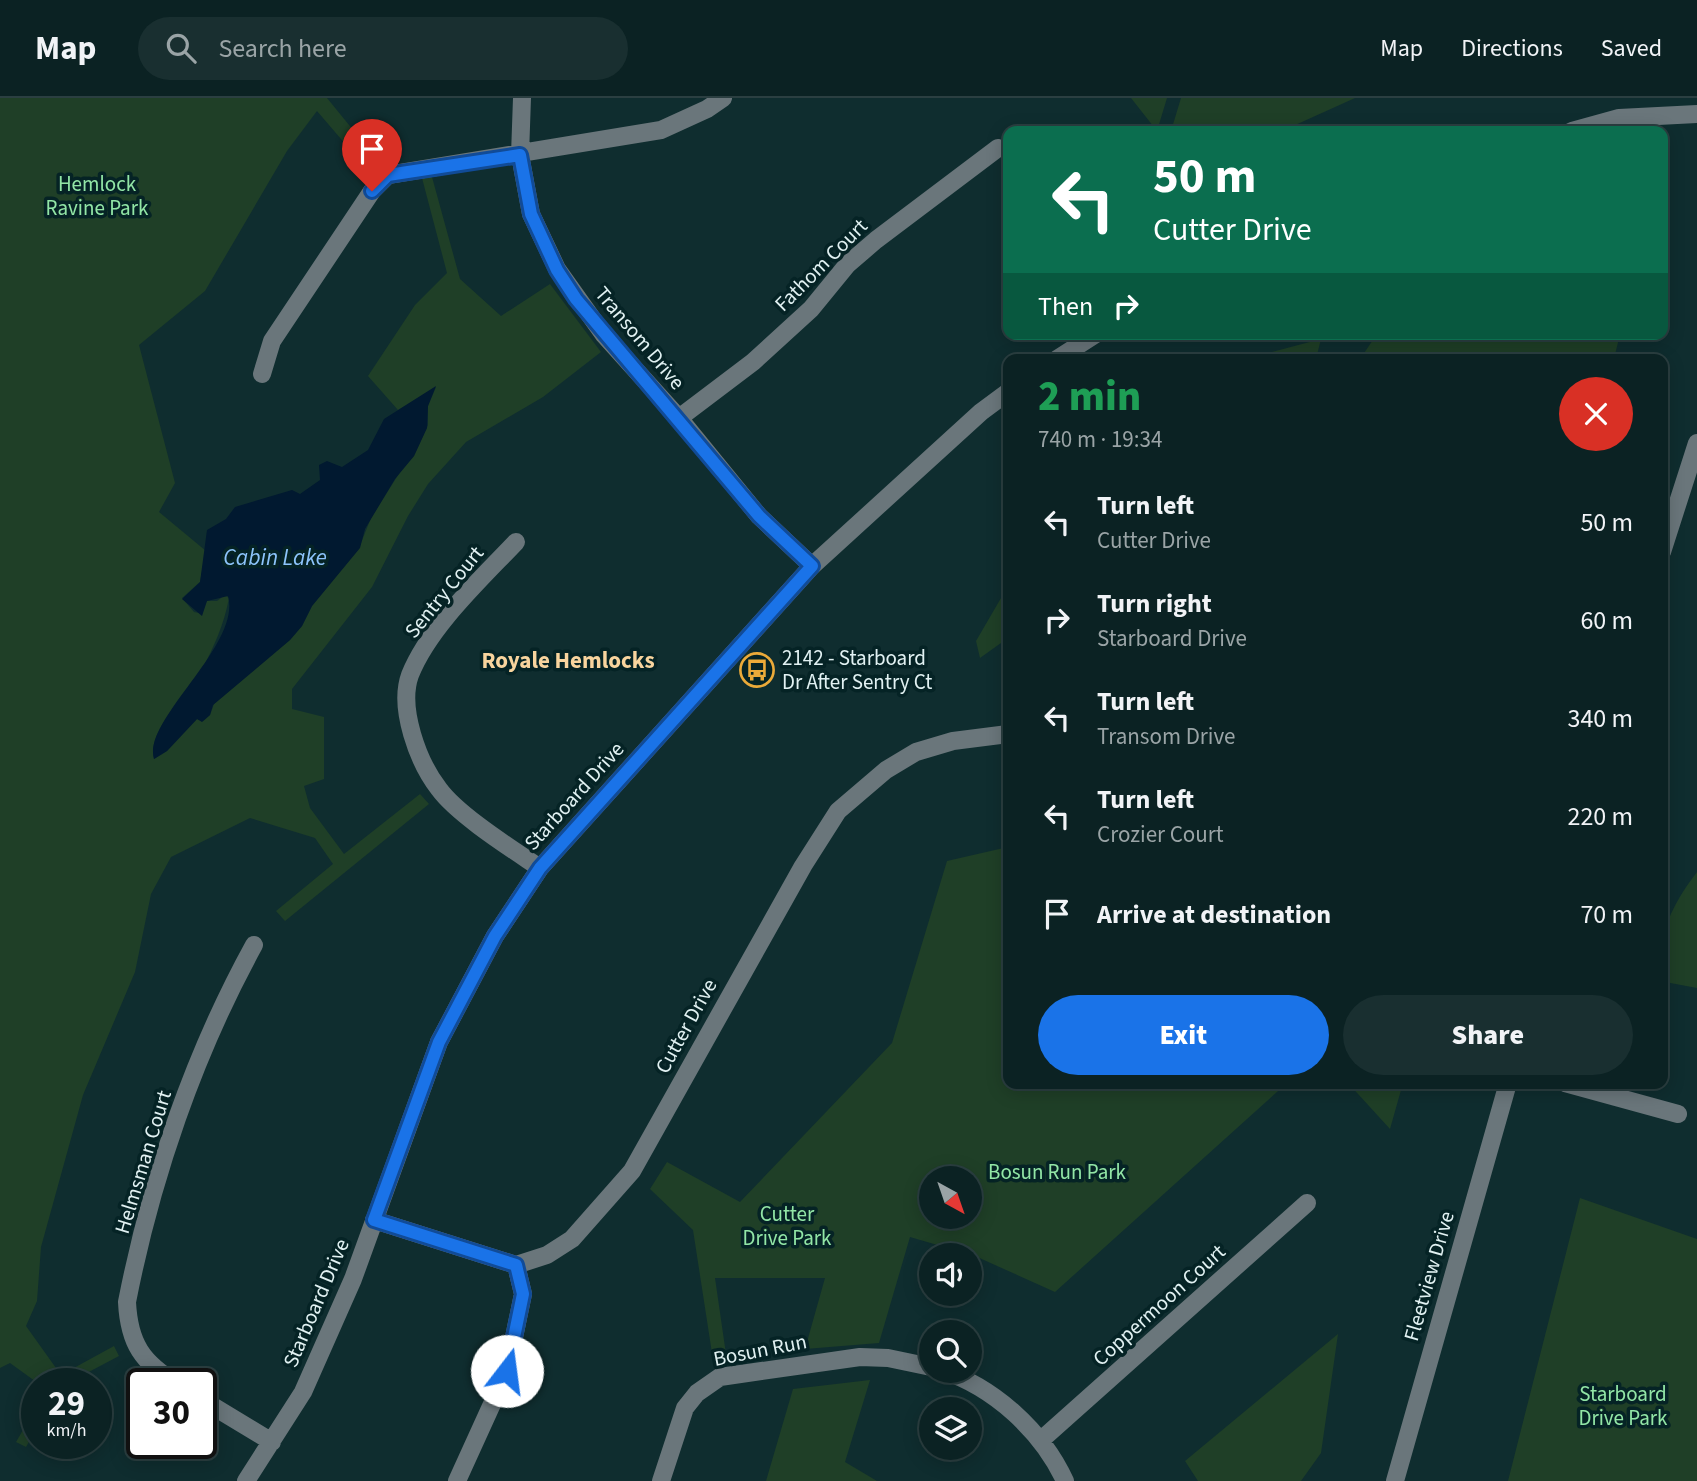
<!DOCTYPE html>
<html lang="en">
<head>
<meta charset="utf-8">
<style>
  body { margin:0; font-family:"Source Sans 3",sans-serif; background:#192f30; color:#f1f3f6; height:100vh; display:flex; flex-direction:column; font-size:26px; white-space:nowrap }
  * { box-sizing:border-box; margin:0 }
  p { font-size:23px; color:#9aa4a6 }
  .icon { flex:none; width:38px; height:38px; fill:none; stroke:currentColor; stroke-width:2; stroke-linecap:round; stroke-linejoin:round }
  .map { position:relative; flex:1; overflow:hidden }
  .panel { position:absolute; left:1003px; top:256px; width:665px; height:735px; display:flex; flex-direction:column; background:#0b2223; border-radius:14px; box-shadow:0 4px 18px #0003,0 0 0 2px #2b3f41 }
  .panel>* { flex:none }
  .banner { position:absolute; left:1003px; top:28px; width:665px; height:214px; border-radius:14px; box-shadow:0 4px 18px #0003,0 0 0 2px #2b3f41; background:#0b6e4f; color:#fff; overflow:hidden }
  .needle { width:46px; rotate:140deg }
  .controls { position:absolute; left:919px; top:1068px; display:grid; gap:14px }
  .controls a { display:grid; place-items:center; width:63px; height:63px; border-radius:50%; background:#0b2223; box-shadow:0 4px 18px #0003,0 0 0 2px #2b3f41; font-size:35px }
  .speed { position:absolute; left:21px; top:1270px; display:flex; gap:14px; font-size:35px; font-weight:700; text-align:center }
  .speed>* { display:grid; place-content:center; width:91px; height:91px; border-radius:50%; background:#0b2223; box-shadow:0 4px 18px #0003,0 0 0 2px #2b3f41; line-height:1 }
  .speed small { font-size:18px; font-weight:400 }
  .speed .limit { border:4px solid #111; border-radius:10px; background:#fff; color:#111 }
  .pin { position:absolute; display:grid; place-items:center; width:60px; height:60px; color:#fff; margin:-72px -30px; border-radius:50% 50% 50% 0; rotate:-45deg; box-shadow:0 0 7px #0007 }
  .pin .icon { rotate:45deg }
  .me { position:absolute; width:77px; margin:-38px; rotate:15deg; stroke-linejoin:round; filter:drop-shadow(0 0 5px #0008) }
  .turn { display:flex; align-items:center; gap:24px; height:147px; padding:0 35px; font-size:32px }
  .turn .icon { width:91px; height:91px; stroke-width:2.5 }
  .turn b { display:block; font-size:49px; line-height:60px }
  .then { display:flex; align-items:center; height:66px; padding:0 35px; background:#0003; gap:14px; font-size:26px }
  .round { display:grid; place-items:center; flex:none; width:74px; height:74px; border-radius:37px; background:#192f30 }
  .summary { display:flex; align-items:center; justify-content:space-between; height:119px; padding:0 35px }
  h1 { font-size:42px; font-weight:800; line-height:52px; color:#1e9e55 }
  .action { display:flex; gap:14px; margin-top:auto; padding:14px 35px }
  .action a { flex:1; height:80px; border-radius:42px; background:#1a73e8; color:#fff; font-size:28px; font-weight:800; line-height:80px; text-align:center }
  .action a+a { background:#192f30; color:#f1f3f6 }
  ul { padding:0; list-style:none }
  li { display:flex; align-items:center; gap:21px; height:98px; padding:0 35px }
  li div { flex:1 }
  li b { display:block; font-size:26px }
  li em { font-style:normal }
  header { display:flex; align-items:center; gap:42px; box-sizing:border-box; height:98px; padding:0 35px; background:#0b2223; border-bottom:2px solid #2b3f41 }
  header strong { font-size:33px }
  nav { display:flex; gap:38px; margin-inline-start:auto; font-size:24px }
  .search { width:490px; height:63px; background:#192f30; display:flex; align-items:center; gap:18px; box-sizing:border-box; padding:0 24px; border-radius:38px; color:#9aa4a6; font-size:26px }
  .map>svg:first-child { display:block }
  .green { fill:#1f3f27; fill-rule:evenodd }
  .water { fill:#011930 }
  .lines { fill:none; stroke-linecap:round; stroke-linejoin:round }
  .minor { stroke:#6a767b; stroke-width:18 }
  .route-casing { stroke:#114b97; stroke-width:18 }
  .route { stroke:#1a73e8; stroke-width:12 }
  .labels { text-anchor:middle; stroke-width:7; stroke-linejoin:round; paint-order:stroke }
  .park-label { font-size:21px; fill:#92e6a6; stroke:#052325 }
  .street-label { font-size:21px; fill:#e1f1f2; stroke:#052325 }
  .poi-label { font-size:21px; fill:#e1f1f2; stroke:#052325; text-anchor:start }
  .water-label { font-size:23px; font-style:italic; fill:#8dc4fb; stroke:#052325 }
  .neighbourhood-label { font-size:23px; font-weight:bold; fill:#f8d49e; stroke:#052325 }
</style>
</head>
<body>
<header>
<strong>Map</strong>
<div class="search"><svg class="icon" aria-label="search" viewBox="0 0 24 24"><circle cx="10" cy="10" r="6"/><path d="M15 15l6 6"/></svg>Search here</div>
<nav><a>Map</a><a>Directions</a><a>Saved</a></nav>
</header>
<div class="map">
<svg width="1697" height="1383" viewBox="0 0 1697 1383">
  <rect width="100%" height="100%" fill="#0f2d2f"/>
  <path class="green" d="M0 0H327L376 60 365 69 317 13 287 53 205 193 139 247 175 385 159 414 206 453 200 484 182 500 194 514 199 515 207 503H217L225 497 229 500C224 527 214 548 202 572 189 597 147 630 154 661L167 653 197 621 203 623 210 617 214 606 290 542 302 528 312 508 359 450 371 420 400 374 414 358 428 327V308L436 289 398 312 368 278 415 207 447 175 422 80 432 79 460 181 501 218 550 186 601 254 543 299 466 344 428 386 408 418 372 489 292 591V611L324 619V681L304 688 310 710 344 756 420 696 429 706 285 823 276 813 333 766 315 740 250 720 171 759 151 796 135 874 83 997 41 1149 37 1203 26 1228 61 1277 114 1248 119 1258 66 1286H39L10 1265 0 1270Z
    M1131 0H1167L1157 33Z
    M1181 0H1355L1282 33H1171Z
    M1377 236H1620L1614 261H1360Z
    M1321 241 1316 261H1255L1260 257Z
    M1008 488V540L980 560 976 543Z
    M1008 749V985H1287L1055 1194 975 1158 910 1139 879 1245 805 1251 825 1180H715L727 1263 714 1268 693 1132 650 1091 667 1064 740 1104 892 945 947 763ZM931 1080H970V1118H931Z
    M1697 774V890L1665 884C1652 844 1673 805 1697 774Z
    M1348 985H1403L1390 1031Z
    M1580 1100 1697 1141V1383H1508Z
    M1338 1236 1321 1355 1301 1383H1198L1185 1363Z
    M870 1282 845 1364 877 1383H766L793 1291Z
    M37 1308V1330L26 1349 16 1344Z"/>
  <path class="water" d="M436 288 428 308 427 330 414 358 395 381 365 431 360 450 312 508 302 528 290 542 213 607 210 617 202 624 197 621 167 653 154 661C142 622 242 547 228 498L207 503 202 518 182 501 200 484 207 432 226 421 235 409 292 392 300 396 320 382 319 367 327 363 342 369 368 352 384 321Z"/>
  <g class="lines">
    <path class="minor" d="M522 0 520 57 531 116 557 171 604 237 679 320 759 418 812 468
      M1572 33 1619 20 1697 16
      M1057 261 1096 236
      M262 276 272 243 372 93 388 77 661 32 707 11 723 0
      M679 320 753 264 811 211 847 167 876 142 998 50
      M516 444C481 481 429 529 410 577 398 610 418 664 439 691 458 717 512 751 540 770
      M1662 454 1697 345
      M1565 985 1678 1016
      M374 1122 516 1167 547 1157 572 1141 632 1073 803 768 838 713 886 672 916 654 953 643 1008 636
      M941 1272C994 1289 1042 1333 1065 1383
      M178 1286C142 1265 129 1245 127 1204 151 1081 194 956 254 847
      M201 1301 272 1344
      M1040 1343 1307 1105
      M246 1383 303 1294 353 1181 439 944 495 838 540 770 812 468 981 314 1008 294
      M457 1383 507 1273 523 1196 516 1167
      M661 1383 685 1310 697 1295 720 1279 860 1259 888 1260 931 1269
      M1395 1383 1508 985"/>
  </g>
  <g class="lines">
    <g class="route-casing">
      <path id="route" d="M372 93 388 77 520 57 531 116 557 172 576 201 759 418 812 468 540 770 495 838 439 944 374 1122 516 1167 523 1196 507 1273"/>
    </g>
    <use href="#route" class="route"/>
  </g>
  <defs>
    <g id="bus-ring" transform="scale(1.75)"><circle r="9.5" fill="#052325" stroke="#ebaa39" stroke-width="1.5"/><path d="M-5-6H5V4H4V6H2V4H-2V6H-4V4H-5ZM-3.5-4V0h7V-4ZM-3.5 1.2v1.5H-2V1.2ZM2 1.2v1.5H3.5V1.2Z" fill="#ebaa39"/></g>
  </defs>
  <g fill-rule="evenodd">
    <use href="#bus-ring" x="757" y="572"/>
  </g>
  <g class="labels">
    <g class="park-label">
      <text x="97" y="93">Hemlock<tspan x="97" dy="24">Ravine Park</tspan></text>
      <text x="1057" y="1081">Bosun Run Park</text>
      <text x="787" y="1123">Cutter<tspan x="787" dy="24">Drive Park</tspan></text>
      <text x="1623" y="1303">Starboard<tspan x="1623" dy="24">Drive Park</tspan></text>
    </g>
    <g class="street-label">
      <text transform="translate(821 167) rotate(-45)" y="7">Fathom Court</text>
      <text transform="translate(640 240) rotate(50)" y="7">Transom Drive</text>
      <text transform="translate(444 494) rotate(-51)" y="7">Sentry Court</text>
      <text transform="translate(574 698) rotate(-48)" y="7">Starboard Drive</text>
      <text transform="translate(686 928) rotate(-61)" y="7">Cutter Drive</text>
      <text transform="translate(143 1064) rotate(-73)" y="7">Helmsman Court</text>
      <text transform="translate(1429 1178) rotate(-74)" y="7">Fleetview Drive</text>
      <text transform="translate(316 1205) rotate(-67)" y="7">Starboard Drive</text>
      <text transform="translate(1159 1207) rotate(-42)" y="7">Coppermoon Court</text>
      <text transform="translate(760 1252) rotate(-11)" y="7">Bosun Run</text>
    </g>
    <g class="poi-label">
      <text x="782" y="567">2142 - Starboard<tspan x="782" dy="24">Dr After Sentry Ct</tspan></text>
    </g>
    <g class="water-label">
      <text x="275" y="467">Cabin Lake</text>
    </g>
    <g class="neighbourhood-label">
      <text x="568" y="570">Royale Hemlocks</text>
    </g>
  </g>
</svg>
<div class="controls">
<a><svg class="needle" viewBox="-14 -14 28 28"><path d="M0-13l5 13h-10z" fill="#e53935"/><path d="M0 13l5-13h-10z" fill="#9aa4a6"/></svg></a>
<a><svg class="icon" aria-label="sound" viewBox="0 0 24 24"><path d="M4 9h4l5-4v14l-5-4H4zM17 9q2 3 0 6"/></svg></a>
<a><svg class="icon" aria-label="search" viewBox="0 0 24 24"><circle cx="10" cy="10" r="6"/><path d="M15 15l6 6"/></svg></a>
<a><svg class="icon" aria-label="layers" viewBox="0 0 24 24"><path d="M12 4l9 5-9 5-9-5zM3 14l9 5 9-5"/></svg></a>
</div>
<div class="speed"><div>29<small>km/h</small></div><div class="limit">30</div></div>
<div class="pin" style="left:372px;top:93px;background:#d93025"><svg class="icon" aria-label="arrive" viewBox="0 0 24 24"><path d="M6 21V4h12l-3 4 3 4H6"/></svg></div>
<svg class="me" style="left:507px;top:1273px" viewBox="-20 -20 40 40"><circle r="19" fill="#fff"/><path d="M0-13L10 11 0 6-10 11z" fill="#1a73e8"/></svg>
<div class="banner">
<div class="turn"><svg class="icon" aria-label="left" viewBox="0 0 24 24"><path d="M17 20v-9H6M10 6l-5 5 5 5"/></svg><div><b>50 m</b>Cutter Drive</div></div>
<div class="then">Then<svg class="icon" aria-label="right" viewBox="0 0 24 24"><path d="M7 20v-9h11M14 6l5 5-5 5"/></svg></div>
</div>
<section class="panel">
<div class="summary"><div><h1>2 min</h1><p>740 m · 19:34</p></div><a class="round" style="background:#d93025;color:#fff"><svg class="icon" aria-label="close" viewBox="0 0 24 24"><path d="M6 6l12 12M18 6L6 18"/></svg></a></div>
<ul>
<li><svg class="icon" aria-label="left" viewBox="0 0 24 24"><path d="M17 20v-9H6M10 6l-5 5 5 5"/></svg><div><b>Turn left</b><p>Cutter Drive</p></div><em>50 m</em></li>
<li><svg class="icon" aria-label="right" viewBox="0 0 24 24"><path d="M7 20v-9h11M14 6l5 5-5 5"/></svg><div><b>Turn right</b><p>Starboard Drive</p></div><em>60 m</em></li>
<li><svg class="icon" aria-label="left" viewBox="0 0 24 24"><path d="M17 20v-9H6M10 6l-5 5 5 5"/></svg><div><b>Turn left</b><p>Transom Drive</p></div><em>340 m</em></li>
<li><svg class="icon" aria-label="left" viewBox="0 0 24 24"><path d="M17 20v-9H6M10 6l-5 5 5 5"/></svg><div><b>Turn left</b><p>Crozier Court</p></div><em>220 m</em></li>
<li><svg class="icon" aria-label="arrive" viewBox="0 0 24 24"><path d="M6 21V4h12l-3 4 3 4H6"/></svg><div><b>Arrive at destination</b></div><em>70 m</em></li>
</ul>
<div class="action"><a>Exit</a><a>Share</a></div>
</section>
</div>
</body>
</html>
